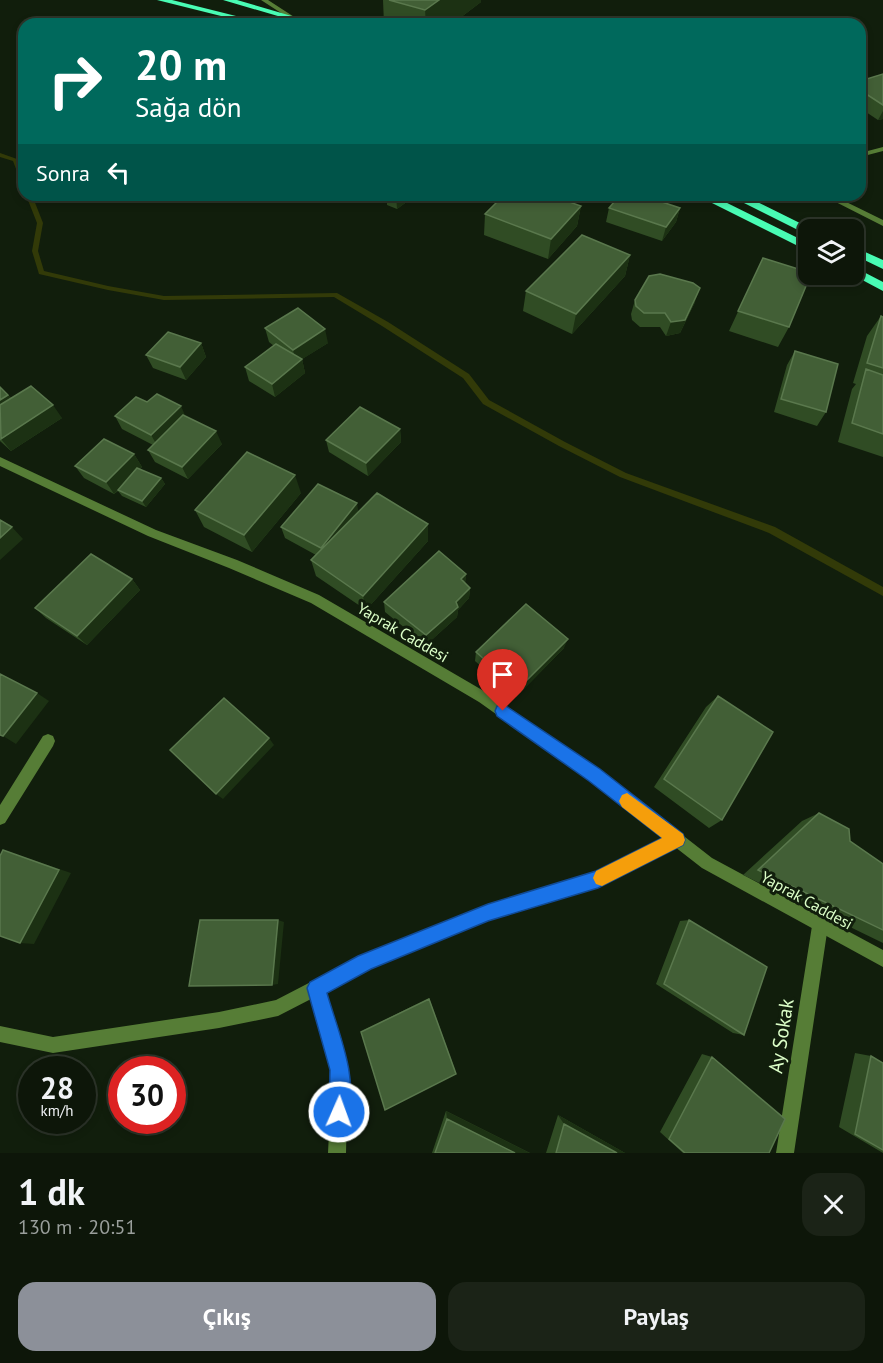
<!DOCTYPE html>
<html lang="tr">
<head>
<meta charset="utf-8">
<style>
  body { margin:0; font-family:"PT Sans",sans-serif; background:#1b2317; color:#f1f3f6; height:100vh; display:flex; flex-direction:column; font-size:22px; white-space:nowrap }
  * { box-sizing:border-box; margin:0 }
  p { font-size:20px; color:#9a9f9c }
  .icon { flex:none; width:33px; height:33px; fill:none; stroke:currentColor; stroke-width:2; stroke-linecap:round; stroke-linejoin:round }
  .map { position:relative; height:1153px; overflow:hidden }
  .details { display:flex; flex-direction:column; background:#0d1609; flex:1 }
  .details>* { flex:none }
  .hud { position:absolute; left:18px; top:18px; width:848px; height:183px; border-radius:18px; box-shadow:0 3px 9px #0003,0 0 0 2px #2d352a; background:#00695c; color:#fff; overflow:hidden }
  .fabs { position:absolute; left:798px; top:219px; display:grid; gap:12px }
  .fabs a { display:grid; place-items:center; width:66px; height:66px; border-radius:12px; background:#0d1609; box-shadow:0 3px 9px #0003,0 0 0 2px #2d352a; font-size:30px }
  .speed { position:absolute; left:18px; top:1056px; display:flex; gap:12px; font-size:30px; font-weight:700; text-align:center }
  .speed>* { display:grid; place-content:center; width:78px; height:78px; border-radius:50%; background:#0d1609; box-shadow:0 3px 9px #0003,0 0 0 2px #2d352a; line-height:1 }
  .speed small { font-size:15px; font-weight:400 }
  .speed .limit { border:9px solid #d22; background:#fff; color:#111 }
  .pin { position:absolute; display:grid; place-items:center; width:51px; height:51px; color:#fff; margin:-62px -26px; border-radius:50% 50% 50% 0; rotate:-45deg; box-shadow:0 0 6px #0007 }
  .pin .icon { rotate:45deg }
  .me { position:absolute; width:66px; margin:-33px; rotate:2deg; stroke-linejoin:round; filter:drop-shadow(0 0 4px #0008) }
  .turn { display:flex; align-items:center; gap:21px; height:126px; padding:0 18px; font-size:27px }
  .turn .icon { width:78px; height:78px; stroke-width:2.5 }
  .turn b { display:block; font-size:42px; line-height:51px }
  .then { display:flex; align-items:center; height:57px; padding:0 18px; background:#0003; gap:12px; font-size:22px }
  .round { display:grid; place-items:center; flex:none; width:63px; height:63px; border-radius:18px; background:#1b2317 }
  .summary { display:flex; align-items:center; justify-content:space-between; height:102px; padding:0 18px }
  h1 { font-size:36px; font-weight:700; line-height:45px }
  .cta { display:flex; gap:12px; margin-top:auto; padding:12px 18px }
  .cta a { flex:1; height:69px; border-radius:18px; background:#8c9099; color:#fff; font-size:24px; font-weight:700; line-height:69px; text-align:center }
  .cta a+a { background:#1b2317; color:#f1f3f6 }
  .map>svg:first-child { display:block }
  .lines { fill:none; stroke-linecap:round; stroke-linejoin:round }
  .stream { fill:#323a08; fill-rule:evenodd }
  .minor { fill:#567d36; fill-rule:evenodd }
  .tertiary { fill:#567d36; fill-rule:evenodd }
  .trunk { fill:#49fcb4; fill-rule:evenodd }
  .wall { fill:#304c24 }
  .shaded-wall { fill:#1c3113 }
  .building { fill:#425f36; stroke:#5a784d; stroke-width:1.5 }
  .route { fill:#1a73e8; stroke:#114b97; stroke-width:1.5 }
  .slow { fill:#f59e0b }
  .labels { text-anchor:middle; stroke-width:6; stroke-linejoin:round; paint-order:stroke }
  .street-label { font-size:16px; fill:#dcffc8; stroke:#111e0c }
  .near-street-label { font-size:20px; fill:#dcffc8; stroke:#111e0c }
</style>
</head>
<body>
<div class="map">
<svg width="883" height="1153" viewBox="0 0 883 1153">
  <rect width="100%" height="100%" fill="#111e0c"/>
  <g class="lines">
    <path class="stream" d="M0 153 17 159 24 175V184L21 182 13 161 0 157Z
      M26 195H32L43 223 38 251 44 271 108 286 164 296 337 293 388 322 469 374 489 400 565 442 626 473 775 527 883 587V596L769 533 620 477 559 446 483 404 463 378 382 326 334 297 164 300 108 290 39 274 32 251 37 223Z"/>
    <path class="minor" d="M48 734 53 736 55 741 53 746 5 823 0 825V805L43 736Z
      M677 833 682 835 684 840 682 845 599 887 488 920 371 969 325 992 348 1070 346 1153H328L332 1070 311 999 278 1016 219 1028 53 1053 0 1042V1026L53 1037 219 1012 276 1000 359 957 488 904 597 872Z
      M820 918 825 921 828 926 794 1153H776L812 926 815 921Z"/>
    <path class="tertiary" d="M261 0H268L305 24H298Z
      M883 147V151L860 157V153Z
      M822 195H832L883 220V226Z
      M0 457 156 530 237 560 319 595 489 694 599 770 712 858 883 950V967L702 868 589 780 479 702 311 603 229 568 148 536 0 466Z"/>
    <path class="trunk" d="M157 0H172L268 24H253Z
      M223 0H237L319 24H305Z
      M696 195H711L808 243V251Z
      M728 195H743L814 230H808V233H804Z
      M854 247 883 260V269L854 255Z
      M854 267 883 282V291L851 274H854Z"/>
  </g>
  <path class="wall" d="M383 0H481V2L452 24H384Z
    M883 74V119L878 120 860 108V81Z
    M368 195H420L415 199 412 198 397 209 387 205V203L369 199Z
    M581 206 577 226 548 259 484 235 485 214Z
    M609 208H680L676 222 662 241 606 222Z
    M630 255 625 276 572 334 523 311 526 291Z
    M763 258 789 327 778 347 729 331Z
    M635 300 695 302 680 333 666 336 660 327H640L632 320 631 314Z
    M881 316 883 317V457L838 442 852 389 856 384 853 383 867 336Z
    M265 328 328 343 302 359 305 373 275 397 249 381 245 367 274 346 269 342Z
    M201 343 206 357 186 380 153 368 146 355Z
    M795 351 826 412 817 426 774 412 787 365Z
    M0 387 11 398 62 418 11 451 0 441Z
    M147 402 186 417 222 444 188 479 155 462 148 450 153 445 122 429 115 416Z
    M400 429 401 442 368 476 329 452 326 440Z
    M134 454 142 467 140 469 161 478 165 484 146 507 122 496 118 491 114 494 84 478 75 466Z
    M301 493 252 552 204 527 195 510Z
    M359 512 428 524V541L366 610 316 576 311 560 316 555 285 538 281 527Z
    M466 574 465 583 470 588 469 598 458 610 457 617 426 645 385 612 384 602Z
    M132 579 140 590 87 645 46 618 35 608Z
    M564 648 516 697 475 661 476 652Z
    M718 696 722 820 709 828 654 787 706 707Z
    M819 813 850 841 883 864V943L743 875 802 821Z
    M689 920 744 1035 733 1033 656 984 680 921Z
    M429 998 455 1070 361 1032 364 1030Z
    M855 1053 871 1056 883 1063V1153L839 1127Z
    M702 1054 712 1057 769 1153H683L660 1132Z
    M446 1111 530 1153H432Z
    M558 1115 625 1153H546Z"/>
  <path class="shaded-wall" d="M439 0H481V2L452 24H426L425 10Z
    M883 111V119L878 120Z
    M396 195H412V198L397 209Z
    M581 206 577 226 548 259 551 239Z
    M680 208 676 222 662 241 666 227Z
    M630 255 625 276 572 334 576 314Z
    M700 288 695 302 680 333 666 336 671 322Z
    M325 329 328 343 296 363 293 350Z
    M201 343 206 357 186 380 180 367Z
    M302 359 305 373 275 397 272 384Z
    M8 395 18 408 0 420V400Z
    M53 405 62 418 11 451 1 439Z
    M181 406 187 420 158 447 151 435Z
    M400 429 401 442 368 476 366 463Z
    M216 431 222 444 188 479 182 467Z
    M134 454 142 467 114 494 106 482Z
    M295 475 301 493 252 552 244 535Z
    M161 478 165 484 146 507 142 501Z
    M357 503 359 515 324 559 321 548Z
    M428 524V541L366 610 363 596Z
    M12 527 23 539 0 560V538Z
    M466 574 465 585 461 579Z
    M132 579 140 590 87 645 77 636Z
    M470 588 469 598 458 610 457 617 426 645V635L456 602Z
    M568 639 564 648 516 697 518 689Z
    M37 693 49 701 16 744 3 736Z
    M269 738 274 745 223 799 216 794Z
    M3 850 71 873 34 944 20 943Z
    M278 920 284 922 278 984 272 985Z
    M429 998 455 1070 456 1074 429 999Z
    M446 1111 530 1153H515L447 1119Z
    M558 1115 625 1153H617L564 1124Z"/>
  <path class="building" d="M389 0H439L425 10Z
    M883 74V105L860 90V81Z
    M504 195H550L581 206 551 239 485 214Z
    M620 195H641L680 208 666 227 609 208Z
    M582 235 630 255 576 314 526 291Z
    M763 258 808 272V274H811L789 327 738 311Z
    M660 274 693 283 700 288 685 320 671 322 665 313H644L636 306 635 300 649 276Z
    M298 308 325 329 293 350 265 328Z
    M881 316 883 317V368L867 363Z
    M168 332 201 343 180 367 146 355Z
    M276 344 302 359 272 384 245 367Z
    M795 351 838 364 826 412 781 399Z
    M866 369 883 375V434L852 423Z
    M31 386 53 405 1 439 0 405Z
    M0 387 8 395 0 400Z
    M157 394 181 406 151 435 115 416 136 397 147 402Z
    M360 407 400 429 366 463 326 440Z
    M183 415 216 431 182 467 148 450Z
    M104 439 134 454 106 482 75 466Z
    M247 452 295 475 244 535 195 510Z
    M137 468 161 478 142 501 118 490Z
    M318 484 357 503 321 548 281 527Z
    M377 493 428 524 363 596 311 560Z
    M0 520 12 527 0 538Z
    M439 551 466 574 461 579 470 588 456 602 458 607 426 635 384 602Z
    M91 554 132 579 77 636 35 608Z
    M526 604 568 639 518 689 476 652Z
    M0 674 37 693 3 736 0 735Z
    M718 696 773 732 722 820 664 779Z
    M224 698 269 738 216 794 170 750Z
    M819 813 849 829 850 841 883 864V930L758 870Z
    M3 850 59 870 20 943 0 936V856Z
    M200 920H278L272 985 189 986Z
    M689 920 767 967 744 1035 664 984Z
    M429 999 456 1074 385 1110 361 1032Z
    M871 1056 883 1063V1150L855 1134Z
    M712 1057 785 1119 769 1153H685L669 1139Z
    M447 1119 515 1153H435Z
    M564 1124 617 1153H556Z"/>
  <path class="route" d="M503 704 600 769 683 834 685 840 683 845 598 888 488 921 371 969 327 993C337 1029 361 1082 346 1118L339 1121 332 1118 329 1112 330 1070 307 988 310 982 358 956 488 904 596 871 662 838 589 781 497 716 495 711 497 706Z"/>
  <path class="slow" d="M627 793 683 834 685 840 683 845 602 886 596 884 593 878 596 871 662 838 622 807 619 801 622 795Z"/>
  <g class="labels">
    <g class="street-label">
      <text transform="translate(403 632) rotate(30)" y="6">Yaprak Caddesi</text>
      <text transform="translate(807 900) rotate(29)" y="6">Yaprak Caddesi</text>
    </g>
    <g class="near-street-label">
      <text transform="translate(781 1036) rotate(-81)" y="7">Ay Sokak</text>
    </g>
  </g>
</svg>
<div class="fabs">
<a><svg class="icon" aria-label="layers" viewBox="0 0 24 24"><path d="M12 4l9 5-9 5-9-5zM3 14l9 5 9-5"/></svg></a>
</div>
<div class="speed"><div>28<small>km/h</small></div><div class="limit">30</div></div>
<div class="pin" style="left:503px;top:711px;background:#d93025"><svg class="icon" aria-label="arrive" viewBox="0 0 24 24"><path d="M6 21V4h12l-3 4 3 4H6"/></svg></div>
<svg class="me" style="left:339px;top:1112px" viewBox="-20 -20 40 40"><circle r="17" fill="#1a73e8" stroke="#fff" stroke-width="3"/><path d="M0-11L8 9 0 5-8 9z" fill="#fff"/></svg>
<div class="hud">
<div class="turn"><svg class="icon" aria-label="right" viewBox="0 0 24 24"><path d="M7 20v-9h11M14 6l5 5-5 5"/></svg><div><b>20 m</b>Sağa dön</div></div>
<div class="then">Sonra<svg class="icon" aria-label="left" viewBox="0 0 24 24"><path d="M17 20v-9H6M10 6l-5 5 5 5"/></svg></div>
</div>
</div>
<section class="details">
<div class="summary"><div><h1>1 dk</h1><p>130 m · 20:51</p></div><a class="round"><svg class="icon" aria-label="close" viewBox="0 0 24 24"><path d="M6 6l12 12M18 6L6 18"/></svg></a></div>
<div class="cta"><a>Çıkış</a><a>Paylaş</a></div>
</section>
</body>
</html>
